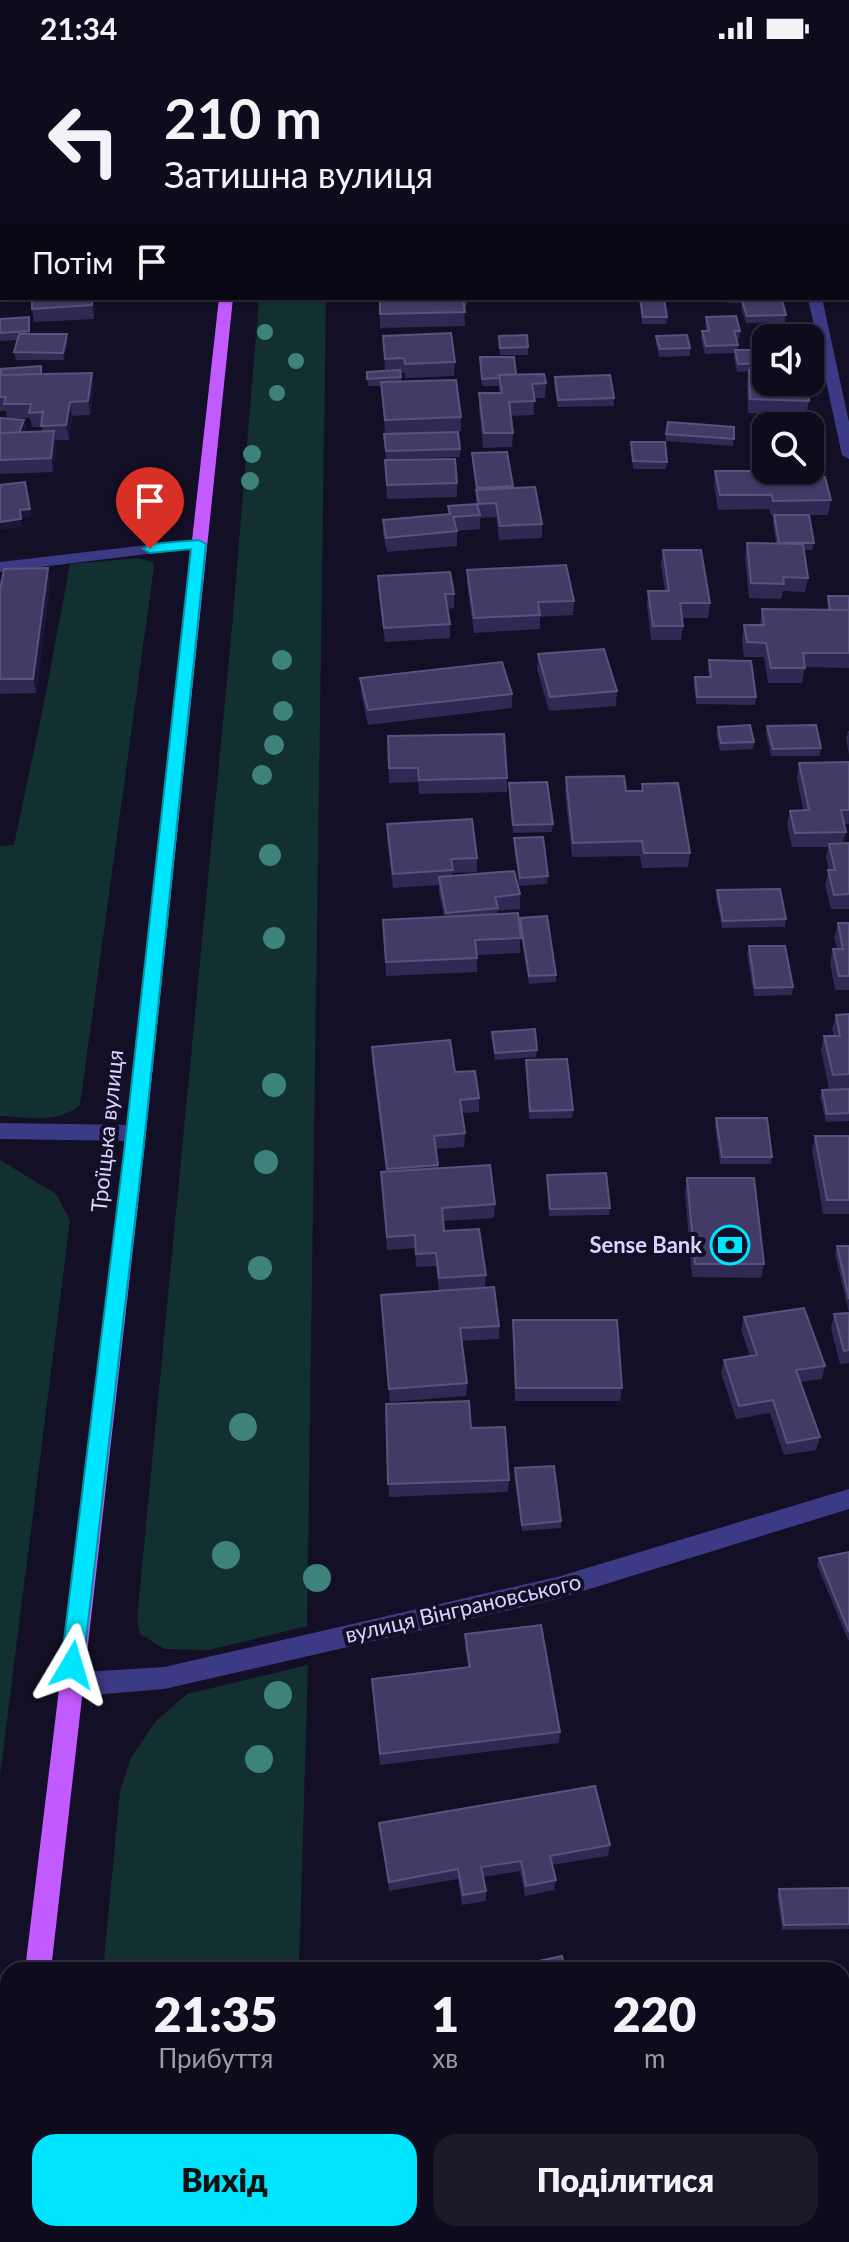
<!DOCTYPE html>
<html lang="uk">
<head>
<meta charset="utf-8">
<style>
  body { margin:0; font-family:Lato,sans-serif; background:#1c1929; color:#f1f3f6; height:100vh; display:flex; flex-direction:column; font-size:30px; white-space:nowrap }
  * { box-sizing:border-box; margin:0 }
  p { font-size:26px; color:#9b9ba3 }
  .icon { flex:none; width:44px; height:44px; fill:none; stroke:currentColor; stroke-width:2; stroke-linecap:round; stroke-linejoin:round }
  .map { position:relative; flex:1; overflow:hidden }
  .drawer { position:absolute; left:0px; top:1906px; width:850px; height:280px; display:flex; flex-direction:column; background:#0e0b1c; border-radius:24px 24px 0 0; box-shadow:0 2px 6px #0004,0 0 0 2px #2e2b3b }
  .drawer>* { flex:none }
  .banner { position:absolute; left:0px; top:0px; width:850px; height:244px; box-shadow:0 2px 6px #0004,0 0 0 2px #2e2b3b; background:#0e0b1c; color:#f1f3f6; overflow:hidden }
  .buttons { position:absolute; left:752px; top:268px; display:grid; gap:16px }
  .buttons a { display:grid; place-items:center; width:72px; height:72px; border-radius:16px; background:#0e0b1c; box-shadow:0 2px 6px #0004,0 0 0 2px #2e2b3b; font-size:40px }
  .pin { position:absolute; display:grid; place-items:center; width:68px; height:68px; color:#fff; margin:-82px -34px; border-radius:50% 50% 50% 0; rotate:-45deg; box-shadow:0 0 8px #0007 }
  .pin .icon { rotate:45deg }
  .me { position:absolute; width:88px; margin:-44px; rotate:7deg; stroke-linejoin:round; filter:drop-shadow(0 0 6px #0008) }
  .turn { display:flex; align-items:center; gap:28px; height:168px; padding:0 32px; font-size:36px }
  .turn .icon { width:104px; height:104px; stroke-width:2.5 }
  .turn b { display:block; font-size:56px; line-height:68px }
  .then { display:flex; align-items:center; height:76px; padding:0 32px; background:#0003; gap:16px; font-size:30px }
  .eta { display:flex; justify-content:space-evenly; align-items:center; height:136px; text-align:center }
  .eta b { font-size:48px; font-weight:800; line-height:56px }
  .action { display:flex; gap:16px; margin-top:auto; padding:16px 32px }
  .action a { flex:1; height:92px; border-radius:24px; background:#00e5ff; color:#111; font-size:32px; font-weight:800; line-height:92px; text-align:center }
  .action a+a { background:#1c1929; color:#f1f3f6 }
  .status { display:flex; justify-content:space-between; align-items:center; height:56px; padding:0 40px; background:#0e0b1c; direction:ltr }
  .status svg { height:22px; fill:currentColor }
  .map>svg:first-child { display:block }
  .green { fill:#12302f }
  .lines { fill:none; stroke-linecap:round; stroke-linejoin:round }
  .minor { fill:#3d3a85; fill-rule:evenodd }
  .major { fill:#c25bff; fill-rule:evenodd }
  .tree { fill:#3d827b }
  .wall { fill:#312854 }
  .shaded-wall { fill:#1d163a }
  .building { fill:#433a66; stroke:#5a527e; stroke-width:2 }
  .route { fill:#00e5ff; stroke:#0095a6; stroke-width:2 }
  .labels { text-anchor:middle; stroke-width:8; stroke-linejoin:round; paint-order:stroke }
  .street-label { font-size:22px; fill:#d9d4ff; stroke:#130f26 }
  .poi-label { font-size:22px; font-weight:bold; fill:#d9d4ff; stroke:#130f26; text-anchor:end }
</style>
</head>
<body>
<div class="status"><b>21:34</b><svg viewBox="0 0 49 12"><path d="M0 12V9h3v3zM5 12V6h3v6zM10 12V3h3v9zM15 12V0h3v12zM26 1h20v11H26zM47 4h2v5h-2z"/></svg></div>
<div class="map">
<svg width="849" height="2186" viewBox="0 0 849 2186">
  <rect width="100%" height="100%" fill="#130f26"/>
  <path class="green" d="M259 242H326L307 1570 209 1594 165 1593 140 1578 137 1563 232 572Z
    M140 502 152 506 154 511 80 1049C58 1068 27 1061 0 1060V790L14 789 45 642 70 508Z
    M0 1104 56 1138 70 1164 0 1720Z
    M308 1609 299 1914H103L120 1735 131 1702 156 1665 187 1638Z
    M78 2178H291L290 2186H77Z"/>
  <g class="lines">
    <path class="minor" d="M247 0H270L272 2H249Z
      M453 0H752L754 2H451Z
      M849 0V6H848V2H843Z
      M808 242H822L849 366V403L842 399Z
      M199 483 207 488 204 491 0 516V506Z
      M0 1067 135 1069 142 1072 145 1077 142 1082 135 1085 0 1083Z
      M849 1433V1453L557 1543 164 1633 69 1641 60 1637 57 1629 60 1621 69 1617 164 1611 557 1521Z"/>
    <path class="major" d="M247 0H259V2H247Z
      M219 242H233L144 1096 51 1914H25L124 1096Z
      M8 2164V2178H22L21 2186H0V2167Z"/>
  </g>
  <g class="tree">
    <circle cx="265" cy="276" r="8"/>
    <circle cx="296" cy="305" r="8"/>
    <circle cx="277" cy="337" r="8"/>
    <circle cx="252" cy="398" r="9"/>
    <circle cx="250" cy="425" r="9"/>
    <circle cx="282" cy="604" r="10"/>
    <circle cx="283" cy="655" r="10"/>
    <circle cx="274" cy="689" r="10"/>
    <circle cx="262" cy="719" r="10"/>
    <circle cx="270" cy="799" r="11"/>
    <circle cx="274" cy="882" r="11"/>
    <circle cx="274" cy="1029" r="12"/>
    <circle cx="266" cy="1106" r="12"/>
    <circle cx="260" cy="1212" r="12"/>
    <circle cx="243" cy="1371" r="14"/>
    <circle cx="226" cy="1499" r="14"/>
    <circle cx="317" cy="1522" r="14"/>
    <circle cx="278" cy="1639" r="14"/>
    <circle cx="259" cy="1703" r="14"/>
  </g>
  <path class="wall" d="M32 242H93L94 263 34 266 32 253Z
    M379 242H467V249H464L465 270 380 272Z
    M639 242H664L667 261 666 268H642Z
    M727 242H773L772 245 786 259 785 266 746 267 741 253 742 247H727Z
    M706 261 740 275 739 283H736L738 289V294H766V326L809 345 806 360 748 357 747 328 749 315 737 316 734 302V297L705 298 701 283 702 275H706L705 269Z
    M0 263 30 269V278L68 286 64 304H16L14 296 18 284 0 285Z
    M383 280 455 306 454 320 405 322V317H401V325L461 361V375L385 378 381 330H368L367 316 385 315Z
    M499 280 528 291V299H500Z
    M656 280 690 292V300L659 301 656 287Z
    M810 294 818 307 816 314H810Z
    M480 301 516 318 546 327 545 342H534V359L511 360 513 377 512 391 483 392 479 352V337H499V330H482Z
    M92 317 94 331 90 359 72 360 69 384H55L56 390 53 416 0 418V362L24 364 26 371 23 377 42 376V371H32L30 362H7L6 355H0V319Z
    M555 321 614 342V350L558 351 554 328Z
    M668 366 734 371 733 390 665 385Z
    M751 368H819L824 394 822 408H810V370H766V407H753L750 382Z
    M384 378 460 393V401L386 403Z
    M631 386 667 406 666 413H633L631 393Z
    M472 397 513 430V432L542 468V482L499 484 496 461 480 462V473L457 475V490L387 496 383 478V464L448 458V450L476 448V434L472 405Z
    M385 404 457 427V441L387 443Z
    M715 415 775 421 831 444 828 459H771L769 453 718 454 714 429Z
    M774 459 814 487 812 494H804L808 522 805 536 783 535 781 543 749 542 745 501 747 487H776L773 467Z
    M663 494 710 547 708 562H682L683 570 681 584H651L647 550 648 535H665L661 508Z
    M467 514 574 545 573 559 540 561V573L474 577 467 528Z
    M378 520 454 538V552L448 553 450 568V582L385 586 378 534Z
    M50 526 36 637 0 638V534Z
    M828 540H849V612L805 611 802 627H768L764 601H744L742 583 744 569H760L762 553 828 554 827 548Z
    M538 598 617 635 616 650 549 655 537 613Z
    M709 604 756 641 755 649 696 648 694 629 695 621H709L708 612Z
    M360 622 512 638V652L368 669 361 637Z
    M767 670 821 692 820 700H771L766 677Z
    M718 671 754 686 753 693 720 695 716 678Z
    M848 675H849V699L846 682Z
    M388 680 507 722V736L419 738 418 726 389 727Z
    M849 706V768H844L846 776 843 787H849V853H831L825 829 829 814 826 802 828 791H792L787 769 790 755 803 754 797 722 799 707Z
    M566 721 626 735H641L642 728 690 797 688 811 642 812 640 800 572 801 565 736Z
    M509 727 553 768 552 776 513 777Z
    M387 768 477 802V816L452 817V820L520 838V853L497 855V858L519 868 520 862 556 919V926L529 928 520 875V897L477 899V916L386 920 383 864 444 861 439 836V829L393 832 387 783Z
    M514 782 548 820 547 828 519 830 514 790Z
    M717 834 786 863 785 871 722 872 716 842Z
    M838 867H849V934H835L830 907 833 893H837L834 881Z
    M749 890 793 931 792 939 754 940 747 898Z
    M849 958V1032L829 1033 821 994 824 980H834L832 973 836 959Z
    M492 976 537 994 536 1001 495 1004Z
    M372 991 455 1016 479 1042V1056L462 1057 465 1077 464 1091 436 1093 438 1112 495 1148 494 1162 443 1165 444 1175 486 1219 485 1232 499 1270V1283L461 1285 467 1327 466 1340 390 1346 381 1239 439 1235 436 1210 416 1211 415 1192 387 1194 381 1116H386L372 1005Z
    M526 1004 573 1054 572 1062 529 1063Z
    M849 1033V1065L826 1066 820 1041 822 1034Z
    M716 1062 772 1101 771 1108H720L715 1070Z
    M815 1080H849V1158H823L812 1094Z
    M547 1119 610 1152 609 1159 549 1160Z
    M687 1122 764 1208 761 1222 692 1221 685 1136Z
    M837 1190H849V1307L840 1308 831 1272 834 1258 849 1257 835 1198Z
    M744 1261 825 1310 822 1323 800 1326 820 1381 816 1394 784 1399 770 1357 736 1363 721 1317 724 1304 750 1300 741 1274Z
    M513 1264 622 1332 620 1345H515L513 1277Z
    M386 1348 471 1372 509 1424 508 1436 389 1441Z
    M515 1412 561 1465V1472L522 1475 514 1419Z
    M849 1496V1584H848L817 1509 819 1502Z
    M465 1578 560 1676 559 1687 380 1709 372 1623 468 1612 465 1590Z
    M379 1767 610 1789 608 1800 552 1809 556 1824 554 1834 525 1840 520 1815 483 1821 486 1835V1845L462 1849 458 1823 389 1835Z
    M849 1832V1873L782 1874 777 1839 779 1833Z"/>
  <path class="shaded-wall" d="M92 242H93L94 263 92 249Z
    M67 278 68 286 64 304 63 297Z
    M92 317 94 331 90 359 88 345Z
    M70 346 72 360 69 384 66 369Z
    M24 364 26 371 18 390 17 382Z
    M54 375 56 390 53 416 51 402Z
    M30 453 31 461 21 462 20 454Z
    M21 463 23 471 0 474V466Z
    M48 512 50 526 36 637 33 623Z"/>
  <path class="building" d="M55 0H118V2H55Z
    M677 0H706L707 2H678Z
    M0 90H2V101H0Z
    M32 242H92V249L32 253Z
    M380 242H463L465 256 380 258Z
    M640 242H664L667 261H643Z
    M782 244 786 259 747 260 742 245Z
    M736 260 740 275H734L738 289 706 290 702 275H709L706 261Z
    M29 261V275L0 277V263Z
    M451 277 455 306 405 308 404 302 385 303 383 280Z
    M19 278H67L63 297 14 296Z
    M527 279 528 291 500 292 499 280Z
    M687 279 690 292 660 293 656 280Z
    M735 294H766V307L738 308Z
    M810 294H815L818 307H810Z
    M480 301H514L516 318 499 319 500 322 482 323Z
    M41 310V318L1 319V313Z
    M400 314 401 321 367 323V316Z
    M749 314H766V326H807L809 345 750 343Z
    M92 317 88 345 70 346 66 369 41 370 43 356 29 357 31 348H4L6 341H0V319Z
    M544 318 546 327 532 328 535 345 509 346 513 377H484L479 337H502L499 319Z
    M610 319 614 342 558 344 555 321Z
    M456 324 461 361 385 364 381 326Z
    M0 362 24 364 19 377H0Z
    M668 366 734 371V383L666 378Z
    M751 368H819L824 394 810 393V370H766V393H755Z
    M54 375 51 402 0 404V377Z
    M458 376 460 393 386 395 384 378Z
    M631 386H665L667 406 633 405Z
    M507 396 513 430 477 432 472 397Z
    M455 403 457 427 387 429 385 404Z
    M715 415H774L775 421H825L831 444 773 445 772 439H720Z
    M25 426 30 453 20 454 21 463 0 466V429Z
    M535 431 542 468 500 470 496 447 479 448 476 434Z
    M477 448 480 459 453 461 457 475 386 482 383 464 450 458 448 450Z
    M774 459H809L814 487H779Z
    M747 487 803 488 808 522 783 521 784 528 751 527Z
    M663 494H701L710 547H680L683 570H653L648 535H669Z
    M566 509 574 545 538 546 540 559 474 562 467 514Z
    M48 512 33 623H0V534L4 513Z
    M450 516 454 538H445L450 568 384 572 378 520Z
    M828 540H849V554H830Z
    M762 553 849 554V597H803L805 612H771L766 587 747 586 744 569H764Z
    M604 593 617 635 550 641 538 598Z
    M709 604 751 605 756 641H697L695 621H711Z
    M502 606 512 638 368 654 360 622Z
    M750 669 754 686 721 687 718 671Z
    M816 669 821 692 773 693 767 670Z
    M504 678 507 722 419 724 418 712H389L388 680Z
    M849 706V754H841L846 776 795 777 790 755 809 754 799 707Z
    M624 720 626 735H643L642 728 678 727 690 797H644L642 785 573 787 566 721Z
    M547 726 553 768 513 769 509 727Z
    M472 763 477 802 451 803 453 814 393 818 387 768Z
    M543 781 548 820 520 822 514 782Z
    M849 787V838L834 839 828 814H835L829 788Z
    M514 815 520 838 495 841 498 852 446 857 439 821Z
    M780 833 786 863 723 865 717 834Z
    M518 857 521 882 475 884 477 902 386 906 383 864Z
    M547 860 556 919 529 920 520 862Z
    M838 867H849V920H839L833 893H843Z
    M749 890H785L793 931 755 932Z
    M849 958V1018L833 1019 824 980H840L836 959Z
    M535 973 537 994 495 997 492 976Z
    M450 984 455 1016 475 1015 479 1042 460 1044 465 1077 434 1080 438 1109 387 1113 372 991Z
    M567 1003 573 1054 530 1055 526 1004Z
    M849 1033V1057L827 1058 822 1034Z
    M716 1062H767L772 1101H722Z
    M815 1080H849V1144H827Z
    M490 1109 495 1148 442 1152 444 1175 479 1173 486 1219 439 1222 436 1197 416 1198 415 1179 387 1181 381 1116Z
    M606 1117 610 1152 550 1153 547 1119Z
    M687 1122H754L764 1208H695Z
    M837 1190H849V1243Z
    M494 1231 499 1270 460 1272 467 1327 389 1333 381 1239Z
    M804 1252 825 1310 796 1314 820 1381 787 1387 773 1344 739 1350 724 1304 757 1299 744 1261Z
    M849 1257V1294L844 1295 834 1258Z
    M513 1264H617L622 1332H516Z
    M469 1345 471 1372 505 1371 509 1424 388 1428 386 1348Z
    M554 1410 561 1465 522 1469 515 1412Z
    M849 1496V1576L819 1502Z
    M541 1569 560 1676 380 1698 372 1623 470 1611 465 1578Z
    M595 1730 610 1789 550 1800 556 1824 526 1830 521 1805 481 1811 486 1835 463 1839 458 1813 389 1826 379 1767Z
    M849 1832V1868L784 1869 779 1833Z
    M562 1900 565 1914H527L525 1908Z
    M489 1908V1914H418Z
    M362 2178H520V2186H362Z"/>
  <path class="route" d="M199 484 206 488 143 1096 83 1609 80 1617 72 1620 64 1617 61 1609 124 1096 191 493 150 497 143 493 150 488Z"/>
  <defs>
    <g id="bank-ring" transform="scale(2)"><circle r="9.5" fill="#130f26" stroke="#00e5ff" stroke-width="1.5"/><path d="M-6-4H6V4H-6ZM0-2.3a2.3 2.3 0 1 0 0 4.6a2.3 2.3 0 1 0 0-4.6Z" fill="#00e5ff"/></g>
  </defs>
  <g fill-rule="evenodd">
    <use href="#bank-ring" x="730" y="1189"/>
  </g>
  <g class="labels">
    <g class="street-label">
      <text transform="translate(107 1075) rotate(-84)" y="8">Троїцька вулиця</text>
      <text transform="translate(463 1552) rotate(-13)" y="8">вулиця Вінграновського</text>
    </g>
    <g class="poi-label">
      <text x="702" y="1197">Sense Bank</text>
    </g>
  </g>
</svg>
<div class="buttons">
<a><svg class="icon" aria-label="sound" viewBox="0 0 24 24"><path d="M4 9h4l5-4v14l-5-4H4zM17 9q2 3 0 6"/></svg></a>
<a><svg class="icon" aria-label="search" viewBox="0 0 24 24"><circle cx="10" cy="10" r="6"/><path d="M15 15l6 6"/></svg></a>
</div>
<div class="pin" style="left:150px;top:493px;background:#d93025"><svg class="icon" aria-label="arrive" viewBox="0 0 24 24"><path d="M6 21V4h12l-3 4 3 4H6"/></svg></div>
<svg class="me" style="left:72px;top:1609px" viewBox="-20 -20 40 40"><path d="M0-17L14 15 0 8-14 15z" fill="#00e5ff" stroke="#fff" stroke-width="4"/></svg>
<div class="banner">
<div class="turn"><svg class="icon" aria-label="left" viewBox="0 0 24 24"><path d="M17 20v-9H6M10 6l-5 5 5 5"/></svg><div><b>210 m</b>Затишна вулиця</div></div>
<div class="then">Потім<svg class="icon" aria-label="arrive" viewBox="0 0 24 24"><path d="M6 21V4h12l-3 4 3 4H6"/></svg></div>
</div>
<section class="drawer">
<div class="eta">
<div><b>21:35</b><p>Прибуття</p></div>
<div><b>1</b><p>хв</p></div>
<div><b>220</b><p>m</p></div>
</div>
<div class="action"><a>Вихід</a><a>Поділитися</a></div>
</section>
</div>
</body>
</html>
